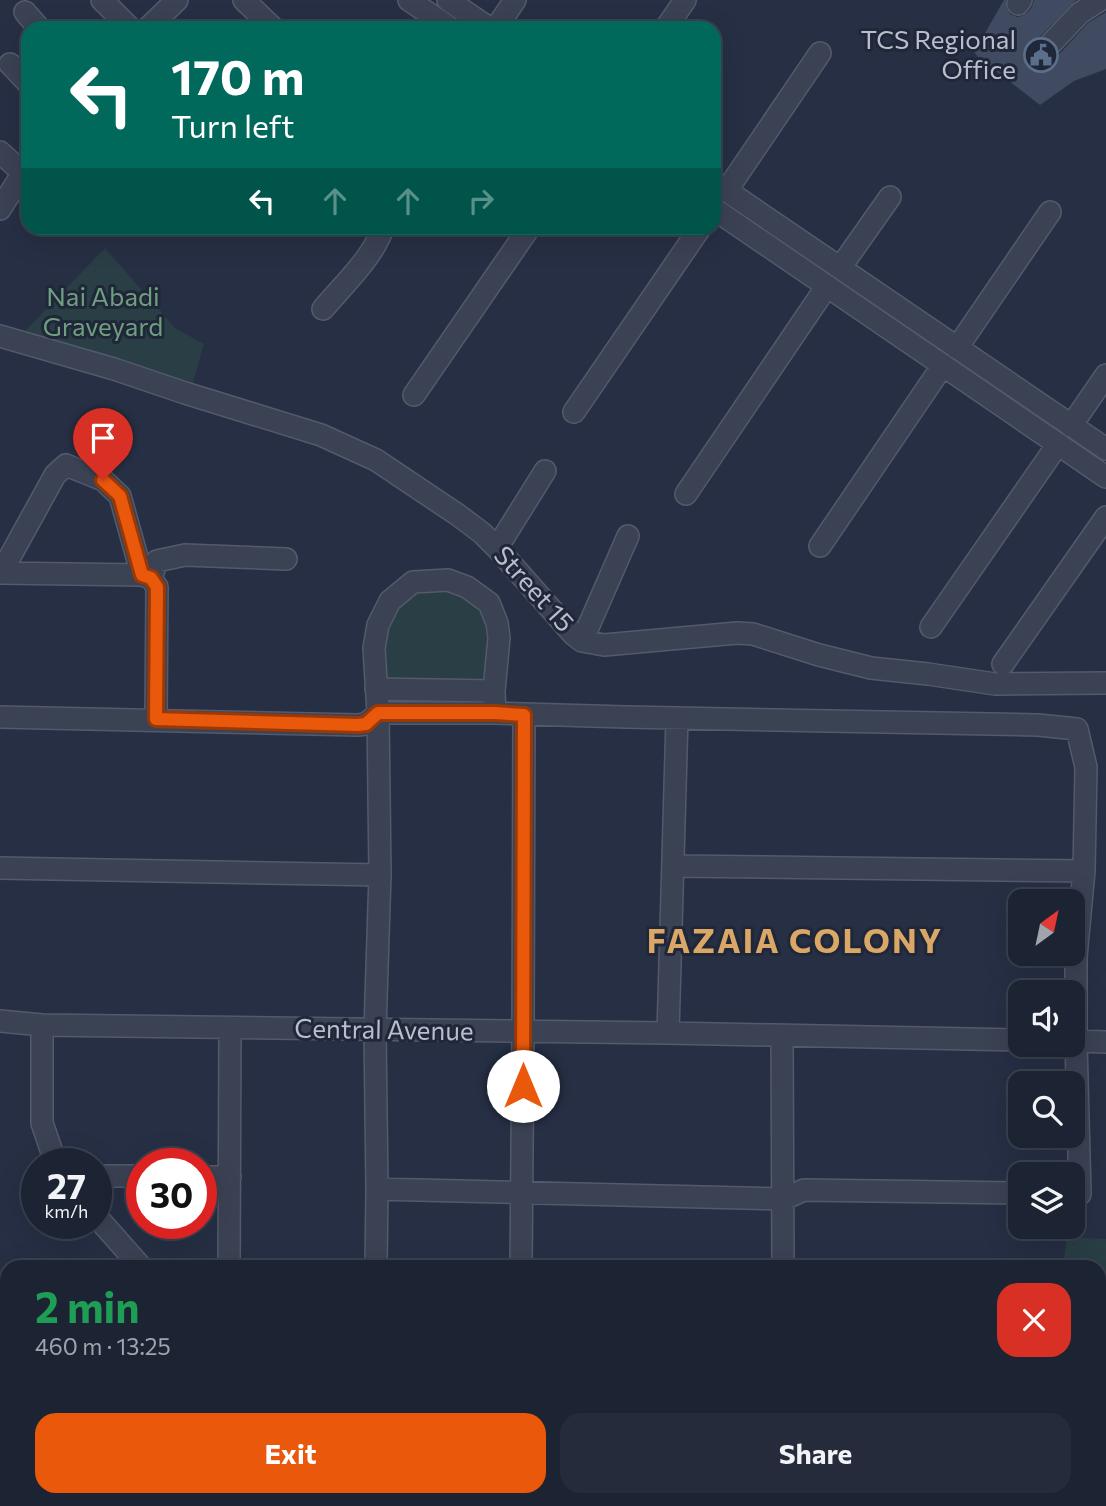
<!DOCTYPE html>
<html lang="en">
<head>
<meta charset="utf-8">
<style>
  body { margin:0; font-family:Commissioner,sans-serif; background:#252b3b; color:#f1f3f6; height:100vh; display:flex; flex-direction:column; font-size:26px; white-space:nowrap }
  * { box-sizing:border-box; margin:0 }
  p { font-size:23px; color:#a0a4ac }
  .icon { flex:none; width:38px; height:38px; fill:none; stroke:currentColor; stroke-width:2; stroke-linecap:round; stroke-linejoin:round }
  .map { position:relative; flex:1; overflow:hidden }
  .panel { position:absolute; left:0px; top:1260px; width:1106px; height:247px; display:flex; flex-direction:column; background:#1c2333; border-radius:21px 21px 0 0; box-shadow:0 7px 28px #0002,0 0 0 2px #3a404e }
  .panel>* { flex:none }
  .guide { position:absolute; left:21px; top:21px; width:700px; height:214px; border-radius:21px; box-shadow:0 7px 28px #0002,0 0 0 2px #3a404e; background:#00695c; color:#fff; overflow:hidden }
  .needle { width:46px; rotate:33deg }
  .fabs { position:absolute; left:1008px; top:889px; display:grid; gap:14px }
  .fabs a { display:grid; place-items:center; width:77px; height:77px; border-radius:14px; background:#1c2333; box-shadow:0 7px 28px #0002,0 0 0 2px #3a404e; font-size:35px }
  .speed { position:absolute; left:21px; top:1148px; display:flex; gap:14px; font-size:35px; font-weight:700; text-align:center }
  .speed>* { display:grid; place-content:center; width:91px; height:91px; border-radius:50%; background:#1c2333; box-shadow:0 7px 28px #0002,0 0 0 2px #3a404e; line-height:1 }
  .speed small { font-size:18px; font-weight:400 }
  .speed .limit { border:10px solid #d22; background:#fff; color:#111 }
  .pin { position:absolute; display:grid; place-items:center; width:60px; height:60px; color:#fff; margin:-72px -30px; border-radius:50% 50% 50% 0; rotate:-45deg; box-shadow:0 0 7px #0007 }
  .pin .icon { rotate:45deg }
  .me { position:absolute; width:77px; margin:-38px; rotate:0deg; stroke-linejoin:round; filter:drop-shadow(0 0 5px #0008) }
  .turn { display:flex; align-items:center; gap:24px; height:147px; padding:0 35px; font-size:32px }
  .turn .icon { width:91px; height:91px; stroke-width:2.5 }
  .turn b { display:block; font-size:49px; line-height:60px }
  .lanes { display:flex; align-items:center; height:66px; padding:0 35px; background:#0003; justify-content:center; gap:35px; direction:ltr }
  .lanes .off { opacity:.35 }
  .round { display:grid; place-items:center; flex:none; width:74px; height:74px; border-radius:21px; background:#252b3b }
  .headline { display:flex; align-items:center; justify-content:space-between; height:119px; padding:0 35px }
  h1 { font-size:42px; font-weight:700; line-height:52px; color:#1e9e55 }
  .cta { display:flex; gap:14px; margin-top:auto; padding:14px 35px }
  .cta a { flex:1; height:80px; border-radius:21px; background:#ea580c; color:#fff; font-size:28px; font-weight:700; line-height:80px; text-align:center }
  .cta a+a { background:#252b3b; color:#f1f3f6 }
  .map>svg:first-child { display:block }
  .green { fill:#293e45 }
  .building { fill:#404a61 }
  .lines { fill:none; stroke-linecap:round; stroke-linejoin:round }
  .minor-casing { stroke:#545a6b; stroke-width:24 }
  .minor { stroke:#3b4254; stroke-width:21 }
  .route-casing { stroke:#983908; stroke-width:18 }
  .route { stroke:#ea580c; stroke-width:12 }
  .labels { text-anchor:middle; stroke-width:6; stroke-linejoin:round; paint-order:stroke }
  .poi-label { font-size:26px; fill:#b9becd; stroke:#1f2739; text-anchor:end }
  .park-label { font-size:26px; fill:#6f9f80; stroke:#1f2739 }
  .street-label { font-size:26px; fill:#b9becd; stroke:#1f2739 }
  .district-label { font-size:33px; font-weight:bold; letter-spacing:2px; fill:#daa767; stroke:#1f2739 }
</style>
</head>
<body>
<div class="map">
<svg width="1106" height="1506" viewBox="0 0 1106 1506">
  <rect width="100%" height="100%" fill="#262f44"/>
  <path class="green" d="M105 248 175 328 204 344 192 386 24 332Z
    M449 589C456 592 463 595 469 600 493 618 488 657 486 684L387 682 383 674 382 648 388 615 413 592Z
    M1067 1237 1106 1239V1485L1099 1488 1100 1401H1099V1267H1063Z"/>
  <path class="building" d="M1004 0H1006V8L1010 14 1017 17 1022 16 1028 12 1032 7 1034 0H1076L1033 44 1030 50 1031 56 1035 62 1041 65 1047 64 1053 61 1088 23 1106 12V69L1074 81 1040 105 978 57 974 52Z"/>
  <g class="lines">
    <g class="minor-casing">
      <path id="minor" d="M102 0 130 28
        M244 0 273 28
        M409 0 450 28
        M448 0 489 28
        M1018 4 1021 0
        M25 12 39 28
        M148 28 177 0
        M496 28 515 0
        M666 28 685 0
        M1043 52 1080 13 1100 0
        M10 64 28 83
        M0 152 23 173
        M714 182 1106 449
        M727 190 820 53
        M0 209 28 165
        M714 209 1106 477
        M840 268 890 197
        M323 309C344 284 372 259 383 228
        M0 336 114 369 185 393 321 435 376 460 458 515 482 533 497 548 574 635 582 641 604 645 737 633 753 634 819 655 871 668 928 674 995 684 1106 683
        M957 348 1050 212
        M414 395 529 228
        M574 412 700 228
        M1071 426 1106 375
        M686 494 827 286
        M820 546 943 365
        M497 548 545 471
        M0 573 142 575 151 578 157 587 156 719
        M1 573 55 475 66 465 103 480 120 496 142 575
        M151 578 157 561 185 555 286 559
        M931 627 1058 444
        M582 641 628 536
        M1003 664 1106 517
        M376 689 494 691
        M0 717 358 725 366 724 378 713H495L626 717 1038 725 1077 729 1086 767 1084 871 1076 957V1041L1080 1194H1073
        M673 866 1084 871
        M0 868 380 875
        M0 1021 42 1025 668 1033 1020 1040
        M42 1025V1123L56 1164
        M668 1033 677 718
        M782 1036 783 1267
        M1073 1041 1106 1042
        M96 1176H142
        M201 1177H230
        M377 1189 784 1199 804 1190 1020 1193
        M96 1216 141 1267
        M229 1267 230 1028
        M376 1267 377 1189 375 1030 380 875 378 713 374 648 378 625 390 601 413 582 448 580 467 587 489 603 497 623 499 638 494 691 495 713
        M521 1267 523 1032 524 715
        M0 1297 7 1304
        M0 1425 7 1419
        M0 1499 10 1506
        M358 1500 365 1506
        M25 1506 32 1500
        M515 1506 516 1500
        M704 1506 708 1500
        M1089 1506 1106 1499"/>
    </g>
    <use href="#minor" class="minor"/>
  </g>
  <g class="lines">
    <g class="route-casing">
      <path id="route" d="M103 480 120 496 142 575 151 578 157 587 156 719 358 725 366 724 378 713H495L524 715 523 1086"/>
    </g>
    <use href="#route" class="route"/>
  </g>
  <defs>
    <g id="civic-ring" transform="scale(1.75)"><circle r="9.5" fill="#1f2739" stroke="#5c6f8a" stroke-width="1.5"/><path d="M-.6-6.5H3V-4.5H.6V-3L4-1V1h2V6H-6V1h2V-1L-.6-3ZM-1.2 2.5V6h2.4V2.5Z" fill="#5c6f8a"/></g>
  </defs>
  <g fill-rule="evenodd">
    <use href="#civic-ring" x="1041" y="55"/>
  </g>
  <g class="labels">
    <g class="poi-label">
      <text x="1016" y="49">TCS Regional<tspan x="1016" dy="30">Office</tspan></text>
    </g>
    <g class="park-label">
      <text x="103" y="306">Nai Abadi<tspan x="103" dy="30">Graveyard</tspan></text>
    </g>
    <g class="street-label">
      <text transform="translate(534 589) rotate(48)" y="9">Street 15</text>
      <text transform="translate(384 1030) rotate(1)" y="9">Central Avenue</text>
    </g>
    <g class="district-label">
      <text x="795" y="953">FAZAIA COLONY</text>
    </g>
  </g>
</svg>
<div class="fabs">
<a><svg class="needle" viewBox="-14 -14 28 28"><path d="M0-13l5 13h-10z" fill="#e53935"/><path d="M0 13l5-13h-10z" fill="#a0a4ac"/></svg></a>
<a><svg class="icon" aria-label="sound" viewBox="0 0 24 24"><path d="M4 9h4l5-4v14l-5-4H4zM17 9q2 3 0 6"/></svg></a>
<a><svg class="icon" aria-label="search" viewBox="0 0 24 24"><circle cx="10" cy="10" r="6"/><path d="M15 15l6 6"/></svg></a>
<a><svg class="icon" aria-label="layers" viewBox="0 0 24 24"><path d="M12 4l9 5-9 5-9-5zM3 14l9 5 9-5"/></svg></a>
</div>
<div class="speed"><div>27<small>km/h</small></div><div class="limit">30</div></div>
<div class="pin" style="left:103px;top:480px;background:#d93025"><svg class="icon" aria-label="arrive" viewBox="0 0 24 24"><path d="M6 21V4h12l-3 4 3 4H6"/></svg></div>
<svg class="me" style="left:523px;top:1086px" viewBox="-20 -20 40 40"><circle r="19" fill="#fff"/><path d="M0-13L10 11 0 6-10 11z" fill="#ea580c"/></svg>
<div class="guide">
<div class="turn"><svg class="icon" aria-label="left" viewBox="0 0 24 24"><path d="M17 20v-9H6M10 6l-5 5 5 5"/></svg><div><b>170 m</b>Turn left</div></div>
<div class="lanes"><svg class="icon" aria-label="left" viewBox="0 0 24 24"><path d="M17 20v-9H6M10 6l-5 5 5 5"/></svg><svg class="icon off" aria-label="ahead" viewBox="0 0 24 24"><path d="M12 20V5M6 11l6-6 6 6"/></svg><svg class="icon off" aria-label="ahead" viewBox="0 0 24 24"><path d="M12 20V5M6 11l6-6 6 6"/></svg><svg class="icon off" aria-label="right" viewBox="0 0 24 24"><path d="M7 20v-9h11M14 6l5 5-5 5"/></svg></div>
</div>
<section class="panel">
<div class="headline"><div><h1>2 min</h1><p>460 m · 13:25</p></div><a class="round" style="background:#d93025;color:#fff"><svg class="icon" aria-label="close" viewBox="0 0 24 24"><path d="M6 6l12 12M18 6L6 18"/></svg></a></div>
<div class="cta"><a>Exit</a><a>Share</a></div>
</section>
</div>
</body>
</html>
